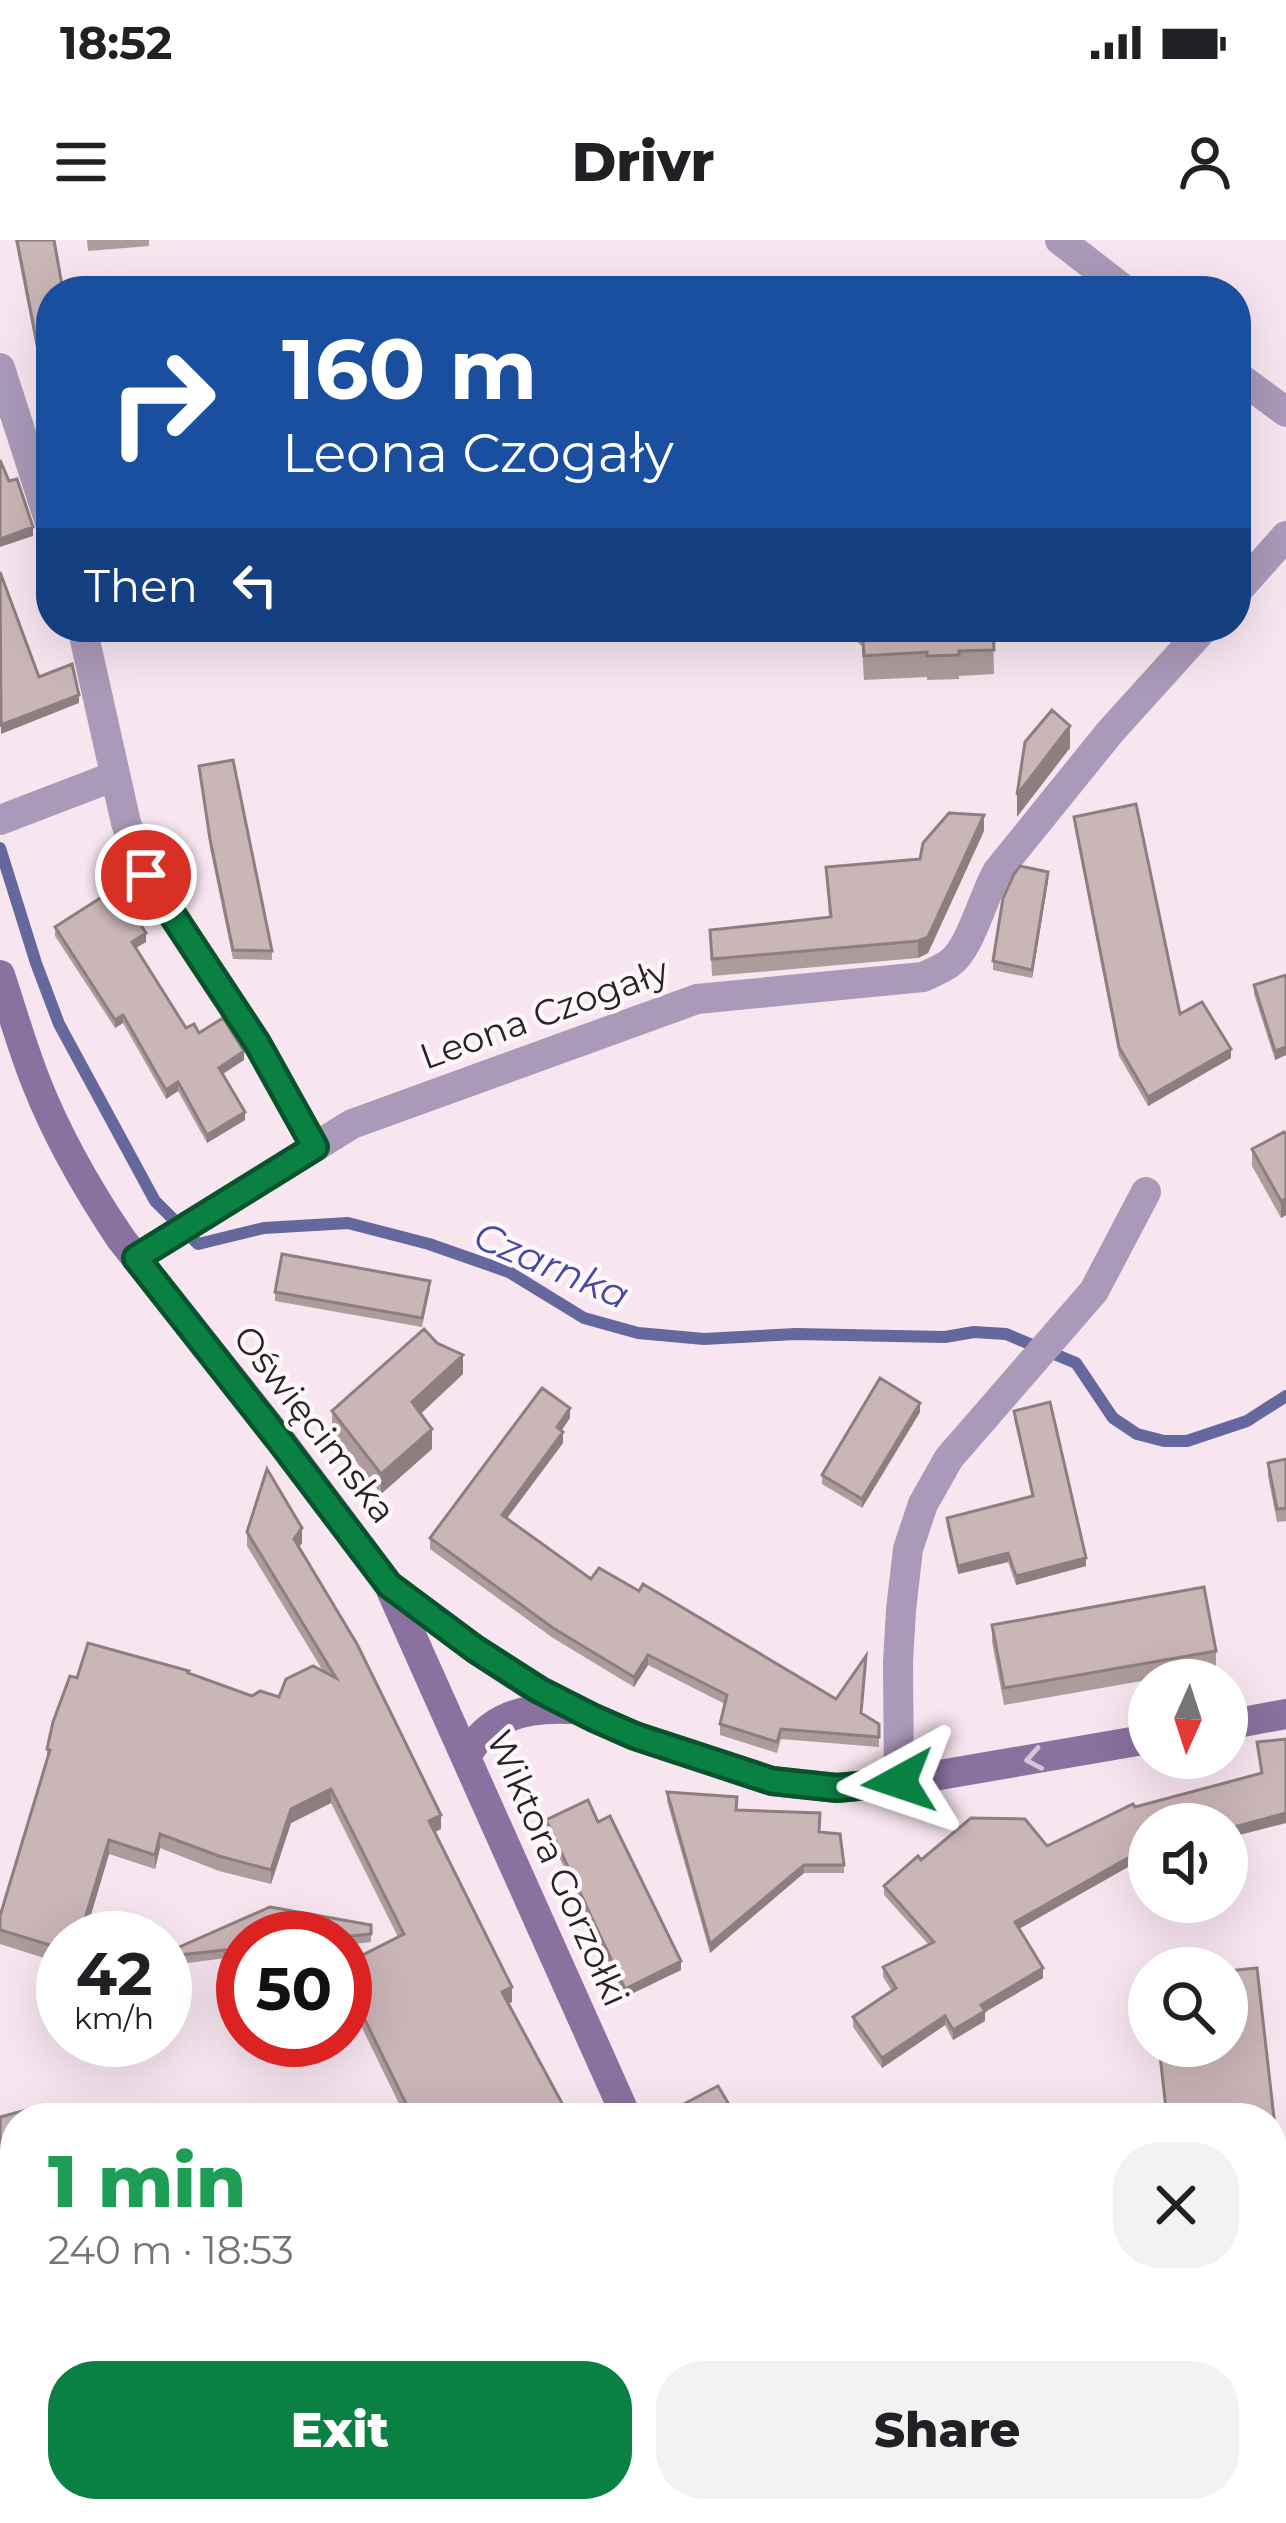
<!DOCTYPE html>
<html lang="en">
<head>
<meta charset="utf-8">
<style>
  body { margin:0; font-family:Montserrat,sans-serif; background:#f2f2f2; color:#202124; height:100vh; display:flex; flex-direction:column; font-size:45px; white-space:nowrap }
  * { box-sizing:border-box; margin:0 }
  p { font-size:39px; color:#757577 }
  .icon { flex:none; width:66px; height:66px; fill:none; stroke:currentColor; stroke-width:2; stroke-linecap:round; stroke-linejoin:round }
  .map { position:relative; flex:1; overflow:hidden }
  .drawer { position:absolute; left:0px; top:1863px; width:1287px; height:420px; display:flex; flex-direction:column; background:#fff; border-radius:48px 48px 0 0; box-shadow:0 12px 48px #0002 }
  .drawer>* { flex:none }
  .banner { position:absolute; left:36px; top:36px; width:1215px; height:366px; border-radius:48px; box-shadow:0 12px 48px #0002; background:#1a4fa0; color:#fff; overflow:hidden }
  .needle { width:78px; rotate:183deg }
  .controls { position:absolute; left:1128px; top:1419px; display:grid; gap:24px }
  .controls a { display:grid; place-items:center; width:120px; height:120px; border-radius:50%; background:#fff; box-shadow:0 12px 48px #0002; font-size:60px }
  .speed { position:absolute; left:36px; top:1671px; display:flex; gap:24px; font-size:60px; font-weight:700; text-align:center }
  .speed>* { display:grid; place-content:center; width:156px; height:156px; border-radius:50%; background:#fff; box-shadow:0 12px 48px #0002; line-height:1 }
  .speed small { font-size:30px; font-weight:400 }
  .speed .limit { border:18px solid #d22; background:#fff; color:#111 }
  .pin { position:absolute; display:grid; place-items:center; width:102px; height:102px; color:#fff; margin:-51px; border:6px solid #fff; border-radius:50%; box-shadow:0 3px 12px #0007 }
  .me { position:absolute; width:132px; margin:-66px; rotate:265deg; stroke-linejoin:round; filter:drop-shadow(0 0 9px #0008) }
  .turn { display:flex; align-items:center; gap:42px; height:252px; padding:0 48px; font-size:54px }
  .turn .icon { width:156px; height:156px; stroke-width:2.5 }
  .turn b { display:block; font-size:84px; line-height:102px }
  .then { display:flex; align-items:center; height:114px; padding:0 48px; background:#0003; gap:24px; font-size:45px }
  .round { display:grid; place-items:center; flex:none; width:126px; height:126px; border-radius:48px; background:#f2f2f2 }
  .summary { display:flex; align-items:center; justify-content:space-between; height:204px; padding:0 48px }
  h1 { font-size:72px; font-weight:800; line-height:90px; color:#1e9e55 }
  .button { display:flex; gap:24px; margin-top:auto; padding:24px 48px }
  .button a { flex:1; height:138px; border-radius:48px; background:#0b8043; color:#fff; font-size:48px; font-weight:800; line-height:138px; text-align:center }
  .button a+a { background:#f2f2f2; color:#202124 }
  .status { display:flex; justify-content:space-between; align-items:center; height:84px; padding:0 60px; background:#fff; direction:ltr }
  .status svg { height:33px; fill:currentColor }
  header { display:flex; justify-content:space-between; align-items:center; height:156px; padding:0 48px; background:#fff; font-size:54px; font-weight:800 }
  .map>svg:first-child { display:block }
  .green { fill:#fdc6b0 }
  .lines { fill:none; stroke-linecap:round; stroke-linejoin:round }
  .stream { stroke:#64689d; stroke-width:12 }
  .street { stroke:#aa99b9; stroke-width:30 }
  .secondary { stroke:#8a719f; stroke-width:30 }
  .wall { fill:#ae9c9d }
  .shaded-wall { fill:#8d7f80 }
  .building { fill:#cab5b7; stroke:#8d7f80; stroke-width:3 }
  .oneway { stroke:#d5c7da }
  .route-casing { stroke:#07532c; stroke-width:30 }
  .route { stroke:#0b8043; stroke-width:21 }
  .labels { text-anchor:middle; stroke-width:9; stroke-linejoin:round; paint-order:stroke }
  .street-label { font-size:36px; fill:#292327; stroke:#fdf6fa }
  .water-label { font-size:39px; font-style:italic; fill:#474aa2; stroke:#fdf6fa }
</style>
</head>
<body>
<div class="status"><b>18:52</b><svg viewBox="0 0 49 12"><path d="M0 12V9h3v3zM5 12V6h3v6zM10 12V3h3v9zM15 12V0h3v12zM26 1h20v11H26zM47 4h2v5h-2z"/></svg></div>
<header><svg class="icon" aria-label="menu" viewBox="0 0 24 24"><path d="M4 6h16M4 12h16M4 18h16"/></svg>Drivr<svg class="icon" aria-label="person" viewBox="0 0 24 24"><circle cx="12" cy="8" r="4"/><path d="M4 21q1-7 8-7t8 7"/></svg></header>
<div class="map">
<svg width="1286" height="2283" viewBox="0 0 1286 2283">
  <rect width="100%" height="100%" fill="#f7e5f0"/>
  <path class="green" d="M0 2261 15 2268H224L228 2276 218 2283H0Z"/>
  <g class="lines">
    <path class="stream" d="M0 608 36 723 59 784 155 961 198 1004 264 988 348 983 429 1004 509 1032 584 1078 638 1093 704 1099 796 1094 945 1097 974 1092 1006 1094 1076 1123 1113 1178 1137 1194 1164 1201H1187L1247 1181 1286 1156"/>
    <path class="street" d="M1060 0 1126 51
      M0 128 51 286
      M1236 135 1286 172
      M1236 352 1286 296
      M82 387 126 583 146 635 257 803 315 907
      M0 580 115 536
      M136 1018 352 884 697 759 923 737C931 733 942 729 950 723 970 709 983 657 997 632L1110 492 1205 387
      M899 1542 898 1422 901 1370 908 1309 923 1264 949 1218 1094 1051 1146 952"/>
    <path class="secondary" d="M0 735C12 771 22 807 36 842 58 898 88 950 121 999L281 1201 389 1345 475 1409 539 1451 594 1478 635 1496 772 1541 837 1548 899 1542 1149 1499
      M391 1350 627 1878
      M1227 1485 1286 1474
      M466 1517C488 1476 525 1467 569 1469
      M0 2261 15 2257
      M788 2268 793 2283"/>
  </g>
  <path class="wall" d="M15 0H54L51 51V142L50 136 42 138Z
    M87 0H149V6L88 11Z
    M844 387H993L994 434 959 436V439L927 440V437L864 440 862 406 844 391Z
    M199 526 272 711V720L233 719 210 608Z
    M1074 577 1180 774 1231 818 1148 866 1119 816 1074 585Z
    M984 591 928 713 918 718 712 736 710 690 829 677 826 627 920 619Z
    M1048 641 1032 738 993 730V721Z
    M55 687 146 702 136 708 186 788 199 793 244 820 223 834 245 880 207 903 178 851 166 859 123 783 115 788 55 696Z
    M1286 735V815L1275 820 1254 754V745Z
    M1286 895V975L1281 978 1252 926V909Z
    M430 1049 422 1087 275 1061V1052Z
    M463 1134 420 1174 432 1209 381 1254 332 1190V1171Z
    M1014 1171 1086 1326 1016 1345 1008 1322 958 1334 947 1287V1278L1032 1256 1014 1179Z
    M920 1172 862 1268 822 1244V1235Z
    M570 1178 561 1191 563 1203 507 1278 591 1339 862 1474 879 1497V1507L781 1499 777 1513 720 1495V1484L725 1464 648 1425 634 1447 553 1398 430 1309V1298Z
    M1286 1219V1281L1277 1282 1268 1236V1223Z
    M247 1292 302 1303 299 1307 441 1589 435 1592 512 1762 508 1763 570 1878H406L345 1753V1724L398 1697 331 1563 291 1583 271 1644 219 1631 160 1608 155 1629 109 1614 84 1698H63V1724L0 1704V1676L47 1519V1509L77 1438 189 1434 252 1456 279 1457 323 1431 247 1306Z
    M992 1385 1216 1411V1428L1004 1465 992 1402Z
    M1286 1499V1583L1227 1598V1584H1149V1615L1019 1689 1043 1738 985 1772V1781L953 1800 945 1785 882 1828 853 1787V1777L892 1751 883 1737V1727L929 1705 884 1655V1646L921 1620 1047 1606 1135 1567 1261 1533 1257 1502Z
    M667 1552 819 1592 844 1625V1633H804L710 1713 667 1561Z
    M546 1580 598 1582 681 1730 625 1757 546 1589Z
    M270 1667 371 1685V1702L345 1705V1698H243V1716L179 1724 177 1708Z
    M1272 1971H1286V2211L1272 2212Z"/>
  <path class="shaded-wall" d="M50 127V136L42 138V130Z
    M33 287V296L0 307V299Z
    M79 455V463L1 494V485Z
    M1070 486V508L1017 577V555Z
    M984 575V591L928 713 918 718V701Z
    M1048 632V641L1032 738V730Z
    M146 693V702L132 710V702Z
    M123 775V783L115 788V780Z
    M1286 807V815L1275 820V811Z
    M1231 809V818L1148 866V857Z
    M244 811V820L219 836V828Z
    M178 842V851L166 859V850Z
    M245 872V880L207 903V895Z
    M1286 958V975L1281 978V961Z
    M463 1115V1134L412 1182V1162Z
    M920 1163V1172L862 1268V1259Z
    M570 1168V1178L557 1197V1187Z
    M432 1189V1209L381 1254V1234Z
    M563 1192V1203L502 1285V1275Z
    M302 1288V1303L294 1313V1299Z
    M1008 1313V1322L958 1334V1326Z
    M1086 1318V1326L1016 1345V1336Z
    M648 1415V1425L634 1447V1437Z
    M331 1549V1563L291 1583 271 1644V1630L291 1569Z
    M1286 1573V1583L1227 1598V1589Z
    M441 1575V1589L429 1595V1581Z
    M160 1594V1608L155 1629V1615Z
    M109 1600V1614L84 1698H79Z
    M1149 1606V1615L1015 1691V1682Z
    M804 1625V1633L710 1713V1704Z
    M681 1721V1730L625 1757V1749Z
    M1043 1728V1738L985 1772V1781L953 1800V1790L981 1765Z
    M512 1747V1762L502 1766V1752Z
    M945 1776V1785L882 1828V1818Z
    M15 2138V2162L0 2166V2142Z"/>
  <path class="building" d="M17 0H54L63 51H51V133L50 127 42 130Z
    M0 220 9 241 17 239 33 287 0 299Z
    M0 332 39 437 72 424 79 455 1 485Z
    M862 387H993L994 410 959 411V415L927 416V412L864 416Z
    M1052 470 1070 486 1017 555 1025 502Z
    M233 520 272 711 233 710 210 599 199 526Z
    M1136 564 1180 774 1202 762 1231 809 1148 857 1119 807 1074 577Z
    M949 573 984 575 928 697 918 701 712 719 710 690 831 677 826 627 920 619 923 603Z
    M1020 626 1048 632 1032 730 993 721 1003 658 1014 634Z
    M116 648 146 693 132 702 186 788 194 784 199 793 223 778 244 811 219 828 245 872 207 895 178 842 166 850 123 775 115 780 55 687Z
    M1286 735V807L1275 811 1254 745Z
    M1284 892 1286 895V958L1281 961 1252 909Z
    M282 1014 430 1041 422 1078 275 1052Z
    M424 1089 437 1103 463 1115 412 1162 432 1189 381 1234 332 1171Z
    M880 1138 920 1163 862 1259 822 1235Z
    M542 1148 570 1168 557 1187 563 1192 502 1275 591 1339 599 1328 639 1351 643 1344 836 1459 866 1416 861 1473 879 1484V1497L781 1489 777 1502 720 1484 727 1455 648 1415 634 1437 553 1388 430 1298Z
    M1050 1162 1086 1318 1016 1336 1008 1313 958 1326 947 1278 1033 1256 1014 1171Z
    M1286 1219V1268L1277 1269 1268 1223Z
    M267 1229 302 1288 294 1299 357 1404 441 1575 429 1581 512 1747 502 1752 570 1878H413L345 1739V1724L404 1694 331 1549 291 1569 271 1630 219 1616 160 1594 155 1615 109 1600 79 1698H63V1709L0 1690V1676L50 1510 47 1509 53 1482 70 1436 77 1438 88 1403 189 1431 188 1433 252 1456 260 1451 279 1457 286 1439 313 1426 336 1438 247 1292Z
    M1204 1347 1216 1411 1004 1448 992 1385Z
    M1286 1499V1573L1227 1589V1584H1149V1606L1015 1682 1043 1728 981 1765 985 1771 953 1790 945 1776 882 1818 853 1777 896 1748 883 1727 934 1702 884 1646 918 1616 921 1620 971 1578 1025 1579 1047 1606 1133 1564 1135 1567 1262 1533 1257 1502Z
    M667 1552 737 1557 736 1570 820 1573 819 1592 840 1594 844 1625H804L710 1704Z
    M588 1560 598 1582 610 1576 681 1721 625 1749 546 1580Z
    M270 1667 371 1685V1694L332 1698H243V1708L179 1715 177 1708Z
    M1257 1728 1274 1878H1167L1159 1806H1227V1731Z
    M718 1846 737 1878H665L663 1875Z
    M26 1870 28 1878H15V2138L0 2142V1877Z
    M1272 1971H1286V2200L1272 2201Z
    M274 2268H313L324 2283H266L278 2275Z
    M413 2268H445L453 2283H366L382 2272 390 2283Z
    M615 2268H730L734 2283H619Z
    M879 2268H1097L1102 2283H883Z
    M1168 2268H1203L1204 2283H1169Z"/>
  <defs><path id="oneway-chevron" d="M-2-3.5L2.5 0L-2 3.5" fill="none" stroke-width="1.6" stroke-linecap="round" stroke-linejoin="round" transform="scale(3)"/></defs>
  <use class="oneway" href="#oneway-chevron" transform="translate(1034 1519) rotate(170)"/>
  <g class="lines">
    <g class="route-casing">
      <path id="route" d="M146 635 257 803 315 907 136 1018 280 1201 389 1345 475 1409 539 1450 594 1478 635 1496 772 1541 837 1548 899 1542"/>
    </g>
    <use href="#route" class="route"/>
  </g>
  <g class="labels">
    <g class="street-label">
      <text transform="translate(544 773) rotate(-20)" y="13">Leona Czogały</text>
      <text transform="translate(315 1184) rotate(52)" y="13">Oświęcimska</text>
      <text transform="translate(558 1628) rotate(66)" y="13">Wiktora Gorzołki</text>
    </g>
    <g class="water-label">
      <text transform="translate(552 1025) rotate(23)" y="14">Czarnka</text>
    </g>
  </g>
</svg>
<div class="controls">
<a><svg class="needle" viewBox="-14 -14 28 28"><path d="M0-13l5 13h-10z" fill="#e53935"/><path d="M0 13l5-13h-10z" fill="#757577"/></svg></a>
<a><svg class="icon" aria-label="sound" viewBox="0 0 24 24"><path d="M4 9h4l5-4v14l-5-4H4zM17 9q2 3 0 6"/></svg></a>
<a><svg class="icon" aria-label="search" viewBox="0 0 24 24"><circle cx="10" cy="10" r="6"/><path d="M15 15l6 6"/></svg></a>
</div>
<div class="speed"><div>42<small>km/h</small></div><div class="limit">50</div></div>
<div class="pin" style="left:146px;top:635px;background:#d93025"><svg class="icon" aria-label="arrive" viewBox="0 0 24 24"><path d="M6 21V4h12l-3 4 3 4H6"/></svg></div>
<svg class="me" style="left:899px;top:1542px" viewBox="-20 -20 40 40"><path d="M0-17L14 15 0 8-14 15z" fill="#0b8043" stroke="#fff" stroke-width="4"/></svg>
<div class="banner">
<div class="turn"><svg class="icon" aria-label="right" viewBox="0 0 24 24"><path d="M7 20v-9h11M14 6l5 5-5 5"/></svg><div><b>160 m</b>Leona Czogały</div></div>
<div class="then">Then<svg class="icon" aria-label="left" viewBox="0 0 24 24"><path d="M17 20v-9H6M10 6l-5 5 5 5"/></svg></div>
</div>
<section class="drawer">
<div class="summary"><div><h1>1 min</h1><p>240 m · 18:53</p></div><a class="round"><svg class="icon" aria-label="close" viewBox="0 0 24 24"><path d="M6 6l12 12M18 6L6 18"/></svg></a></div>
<div class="button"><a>Exit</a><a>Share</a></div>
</section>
</div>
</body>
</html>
